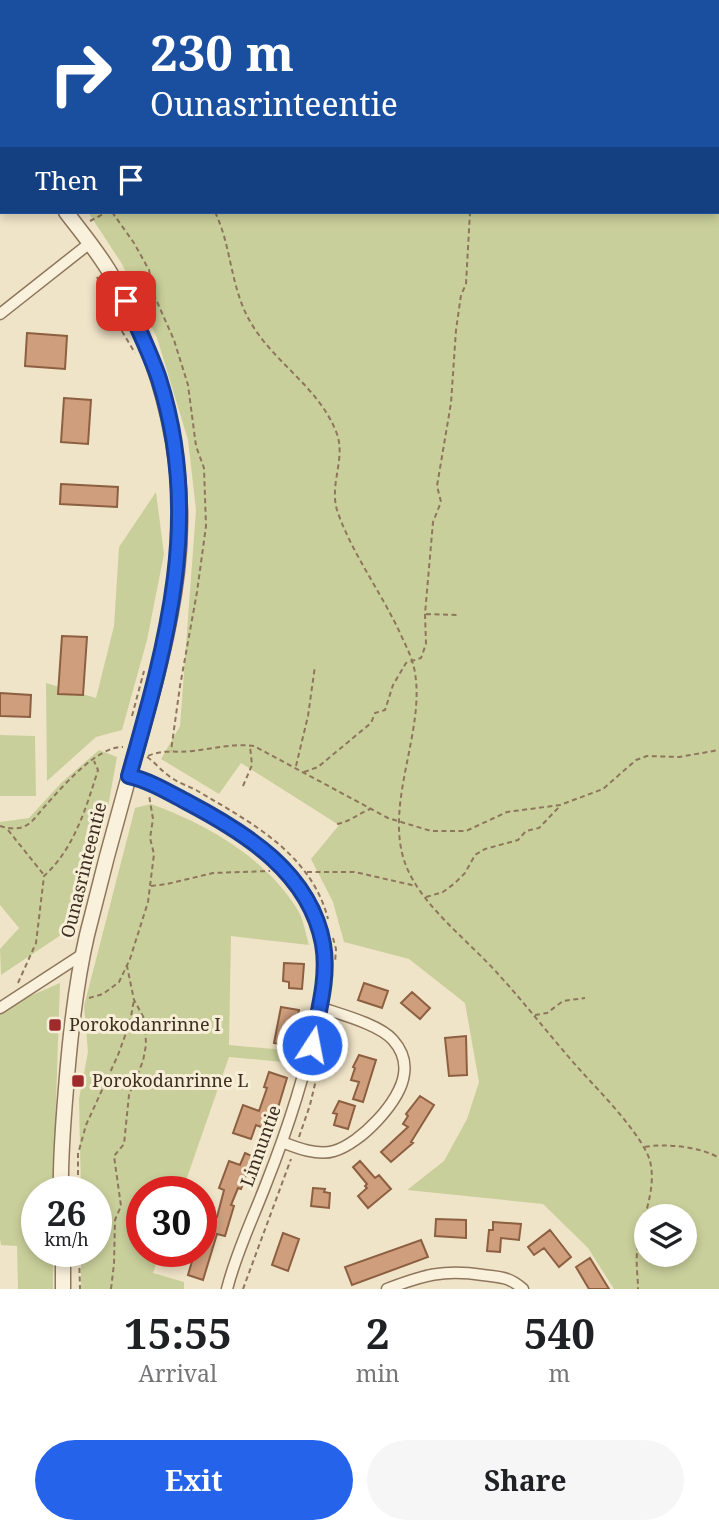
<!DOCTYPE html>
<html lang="en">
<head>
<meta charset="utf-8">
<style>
  body { margin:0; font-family:"Noto Serif",serif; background:#f6f6f6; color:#202124; height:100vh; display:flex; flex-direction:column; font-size:26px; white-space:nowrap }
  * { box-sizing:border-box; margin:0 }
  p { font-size:23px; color:#757577 }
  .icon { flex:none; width:38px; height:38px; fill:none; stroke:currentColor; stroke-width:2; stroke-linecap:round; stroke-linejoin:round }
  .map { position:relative; height:1289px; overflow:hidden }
  .drawer { display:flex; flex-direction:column; background:#fff; flex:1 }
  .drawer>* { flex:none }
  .top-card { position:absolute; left:0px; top:0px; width:719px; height:214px; box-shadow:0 4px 10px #0003; background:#1a4fa0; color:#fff; overflow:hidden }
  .fabs { position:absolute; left:634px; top:1204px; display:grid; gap:14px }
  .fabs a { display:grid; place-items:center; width:63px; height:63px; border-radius:50%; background:#fff; box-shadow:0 4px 10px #0003; font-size:35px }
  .speed { position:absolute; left:21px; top:1176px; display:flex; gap:14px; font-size:35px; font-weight:700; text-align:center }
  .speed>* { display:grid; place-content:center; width:91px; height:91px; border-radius:50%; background:#fff; box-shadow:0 4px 10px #0003; line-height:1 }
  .speed small { font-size:18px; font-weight:400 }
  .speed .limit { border:10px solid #d22; background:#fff; color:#111 }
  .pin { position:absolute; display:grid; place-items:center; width:60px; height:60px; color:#fff; margin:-30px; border-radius:14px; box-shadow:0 4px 10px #0006 }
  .me { position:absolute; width:77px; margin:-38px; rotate:11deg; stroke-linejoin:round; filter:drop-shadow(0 0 5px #0008) }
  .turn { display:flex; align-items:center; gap:24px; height:147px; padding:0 35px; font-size:32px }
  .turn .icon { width:91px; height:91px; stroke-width:2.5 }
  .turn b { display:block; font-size:49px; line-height:60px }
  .then { display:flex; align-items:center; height:66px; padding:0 35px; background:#0003; gap:14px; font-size:26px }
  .eta { display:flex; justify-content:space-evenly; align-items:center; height:119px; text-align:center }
  .eta b { font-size:42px; font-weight:700; line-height:49px }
  .action { display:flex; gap:14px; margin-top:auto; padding:14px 35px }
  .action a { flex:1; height:80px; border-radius:42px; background:#2563eb; color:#fff; font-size:28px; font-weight:700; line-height:80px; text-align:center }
  .action a+a { background:#f6f6f6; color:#202124 }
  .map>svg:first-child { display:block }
  .green { fill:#c9cf9b; fill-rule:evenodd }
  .building { fill:#cf9f7d; stroke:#8d5f41; stroke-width:2 }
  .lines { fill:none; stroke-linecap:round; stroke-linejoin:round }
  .minor-casing { stroke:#8d765c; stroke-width:13 }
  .tertiary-casing { stroke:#8d765c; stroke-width:17 }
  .path { stroke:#8d765c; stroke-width:2; stroke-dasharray:5 3.5; stroke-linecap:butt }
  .minor { stroke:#faf1dc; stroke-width:10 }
  .tertiary { stroke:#faf1dc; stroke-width:14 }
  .route-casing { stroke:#184099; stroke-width:18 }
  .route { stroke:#2563eb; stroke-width:12 }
  .poi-dot { fill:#9e2a2b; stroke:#f7eed8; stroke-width:2.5 }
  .labels { text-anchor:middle; stroke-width:6; stroke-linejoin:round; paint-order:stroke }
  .street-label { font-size:18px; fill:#3d2e20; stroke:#f7eed8 }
  .poi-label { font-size:18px; fill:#3d2e20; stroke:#f7eed8; text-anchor:start }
</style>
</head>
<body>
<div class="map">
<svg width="719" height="1289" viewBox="0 0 719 1289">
  <rect width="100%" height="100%" fill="#f0e4c8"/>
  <path class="green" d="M0 0H719V1289H614L588 1248 543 1204 407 1190 444 1161 467 1119 479 1082 465 1003 409 959 344 942 333 902 311 859 339 825 241 763 219 794 161 759 180 726 196 510 188 440 157 338 122 264 88 212H718V2H2V99ZM684 1216V1255H646V1216Z
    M156 492 164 554 147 640 122 730 96 737 47 781 46 683 96 698 114 626 119 547Z
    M0 735 35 736 36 796H0Z
    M99 750 117 757 106 818 85 884 67 931 1 975 0 949 19 928 0 905V822L29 818 61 783Z
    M151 804C207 824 270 860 300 914 304 923 306 935 309 945L231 936 229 1045 297 1051 295 1063 229 1057 182 1192H142V1251H161L153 1273 184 1282V1289H81V1251H96V1192H81L79 1099 88 1052 84 1006 135 808Z
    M60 983 53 1192H37V1251H53V1289H18L17 1246 1 1245 0 1239V1009Z"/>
  <path class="building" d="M27 333 67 336 65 369 25 366Z
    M64 398 91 400 88 444 61 442Z
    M61 484 118 487 117 507 60 504Z
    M62 636 87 637 83 695 58 694Z
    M0 693 31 695 30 717 0 716Z
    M284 963 304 964 302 989 289 988V982L283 981Z
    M364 983 388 991 382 1008 358 1000Z
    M412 992 430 1008 420 1019 401 1003Z
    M281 1007 299 1010 292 1047 274 1043Z
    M466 1036 467 1075 449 1076 445 1038Z
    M359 1055 376 1060 363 1102 353 1099 359 1082 351 1080 355 1068 353 1067Z
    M269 1072 287 1078 271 1131 256 1125 251 1139 233 1133 243 1105 259 1111 267 1088 264 1087Z
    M420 1096 434 1105 411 1142 413 1143 391 1162 381 1152 408 1127 403 1124 408 1116 406 1114Z
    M339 1101 355 1106 348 1129 334 1125 337 1114 333 1113Z
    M245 1153 260 1160 256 1170 249 1167 241 1189 238 1188 231 1205 234 1206 225 1236 217 1234 203 1280 188 1275 195 1251H201L203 1244 205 1245 210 1226 205 1225 208 1214 217 1217 224 1190 219 1188 229 1161 240 1165Z
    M360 1161 375 1178 379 1175 391 1189 368 1208 358 1196 367 1188 365 1186 367 1184 353 1167Z
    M313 1188 325 1189 324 1192 330 1193 329 1208 311 1206Z
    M436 1219 466 1220V1238L435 1236Z
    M493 1222 521 1224 519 1240 501 1238 500 1252 487 1251 489 1230H493Z
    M550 1230 571 1257 559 1267 544 1248 534 1255 528 1247Z
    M283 1233 299 1239 288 1271 272 1265Z
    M421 1240 428 1257 352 1285 345 1267Z
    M590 1258 609 1289H589L576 1267Z"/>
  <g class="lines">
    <g class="minor-casing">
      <path id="minor" d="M0 314 90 243
        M129 776C163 784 213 814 242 834 270 854 299 880 313 912 329 947 324 985 316 1021 305 1077 287 1131 266 1184 253 1218 236 1253 227 1289
        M0 1008 83 954
        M282 1142C297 1148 318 1156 334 1151 360 1144 401 1101 404 1074 406 1061 401 1049 393 1040 379 1024 339 1014 319 1007
        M387 1289C423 1275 444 1269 483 1275 501 1277 509 1277 523 1289"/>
    </g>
    <g class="tertiary-casing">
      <path id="tertiary" d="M0 125 2 128
        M61 1192C60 1153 64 1114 67 1076 71 1028 76 982 87 935 100 882 114 829 129 776 148 708 169 641 177 571 189 470 164 363 112 276 99 253 82 233 66 212
        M63 1251V1289"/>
    </g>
    <path class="path" d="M63 0 64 2
      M421 2 424 0
      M499 2 500 0
      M0 72 2 74
      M112 212 134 243 149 270 154 295 174 340 188 385 196 446 204 468 206 526 197 592 180 686 171 751
      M215 212C232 247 230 288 251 323 275 364 320 388 337 434 346 460 328 486 338 513 353 555 381 592 400 633 406 646 413 659 415 673 425 732 384 804 405 863 420 905 469 941 499 975 531 1010 559 1048 592 1083 608 1100 644 1139 650 1161 657 1190 642 1218 638 1246 635 1260 638 1275 638 1289
      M90 221 107 212
      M97 277 117 323 135 353
      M426 614 459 615
      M132 716 144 671
      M148 756C163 749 176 753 192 751 213 749 233 743 254 746L388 818 431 831H466L507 812 560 805 603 789 636 760 647 756 679 757 719 750
      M147 757C156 763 162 772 172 778 179 783 188 786 196 790 250 822 311 853 328 919
      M296 766 308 716 315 666
      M304 772 318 767 371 723 375 713 385 710 393 685 406 663 421 658 426 644 425 614 433 522 441 502 437 486 451 403 456 330 461 295 466 284 470 212
      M243 786 252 765 250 746
      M337 824C349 822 358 814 370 809
      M0 826C9 829 19 830 27 825 34 821 40 811 46 805 62 787 97 746 123 747
      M8 830 44 875
      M307 872H355L416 886
      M151 886 167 884 213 873 270 871
      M426 897 443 892 455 883 465 873 475 855 485 849 518 840 526 831 539 828 560 806
      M333 938 336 949 335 963
      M18 983 36 943 44 876C74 849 86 808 98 770L94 761
      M89 998 103 994 119 982 130 959 148 902 154 854 150 838 153 819 149 795
      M535 1015 547 1013 563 1001 585 998
      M299 1137 310 1105 330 1021
      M645 1147C665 1143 702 1147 719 1158
      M78 1192V1154L86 1125 118 1055 130 1022 134 1000
      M79 1251 80 1289
      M111 1289 114 1264 115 1220 121 1206 114 1156 124 1144 129 1095 143 1061 146 1045 145 1020 134 1000 127 966
      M243 1289 291 1159"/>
    <use href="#minor" class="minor"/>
    <use href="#tertiary" class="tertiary"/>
  </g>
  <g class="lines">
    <g class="route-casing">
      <path id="route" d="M126 301C137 327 150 352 159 379 203 517 167 642 129 776 150 781 168 792 187 802 246 833 310 873 323 944 329 977 318 1013 312 1045"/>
    </g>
    <use href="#route" class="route"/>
  </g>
  <g class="poi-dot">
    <rect x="48" y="1018" width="14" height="14" rx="3.5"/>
    <rect x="71" y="1074" width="14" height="14" rx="3.5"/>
  </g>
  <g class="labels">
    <g class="street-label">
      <text transform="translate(84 870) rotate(-76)" y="6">Ounasrinteentie</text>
      <text transform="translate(261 1146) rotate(-70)" y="6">Linnuntie</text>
    </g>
    <g class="poi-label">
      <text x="69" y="1031">Porokodanrinne I</text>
      <text x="92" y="1087">Porokodanrinne L</text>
    </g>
  </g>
</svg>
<div class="fabs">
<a><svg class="icon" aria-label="layers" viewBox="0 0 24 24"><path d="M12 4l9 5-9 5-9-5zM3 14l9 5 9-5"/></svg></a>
</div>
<div class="speed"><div>26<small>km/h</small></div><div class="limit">30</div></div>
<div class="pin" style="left:126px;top:301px;background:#d93025"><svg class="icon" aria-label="arrive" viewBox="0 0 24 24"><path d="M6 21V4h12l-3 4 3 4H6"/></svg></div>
<svg class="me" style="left:312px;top:1045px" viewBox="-20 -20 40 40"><circle r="17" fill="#2563eb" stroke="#fff" stroke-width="3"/><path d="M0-11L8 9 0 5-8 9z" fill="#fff"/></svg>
<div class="top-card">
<div class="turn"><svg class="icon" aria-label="right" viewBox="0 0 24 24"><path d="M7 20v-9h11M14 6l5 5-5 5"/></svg><div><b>230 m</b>Ounasrinteentie</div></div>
<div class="then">Then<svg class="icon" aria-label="arrive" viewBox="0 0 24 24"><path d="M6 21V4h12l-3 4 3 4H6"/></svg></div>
</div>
</div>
<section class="drawer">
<div class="eta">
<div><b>15:55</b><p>Arrival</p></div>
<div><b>2</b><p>min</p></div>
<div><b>540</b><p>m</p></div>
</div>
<div class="action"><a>Exit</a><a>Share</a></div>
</section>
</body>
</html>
